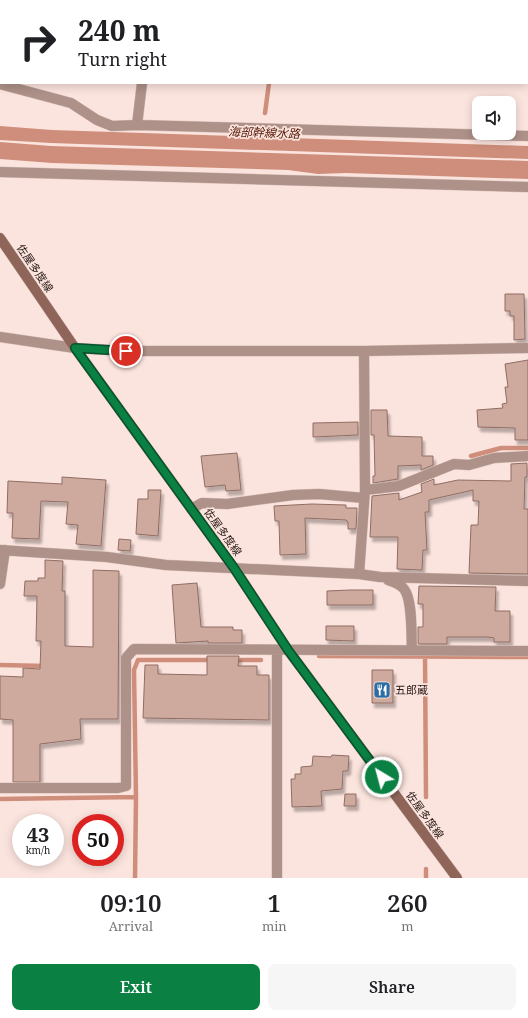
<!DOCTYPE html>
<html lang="en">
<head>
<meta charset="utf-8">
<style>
  body { margin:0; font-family:"Noto Serif","Noto Sans JP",serif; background:#f6f6f6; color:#202124; height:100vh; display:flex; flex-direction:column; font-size:15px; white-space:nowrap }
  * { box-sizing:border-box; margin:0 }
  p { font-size:13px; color:#757577 }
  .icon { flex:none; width:22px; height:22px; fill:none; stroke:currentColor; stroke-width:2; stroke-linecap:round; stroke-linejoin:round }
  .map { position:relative; height:878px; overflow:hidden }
  .side { display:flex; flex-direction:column; background:#fff; flex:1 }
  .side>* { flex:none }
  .top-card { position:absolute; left:0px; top:0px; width:528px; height:84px; box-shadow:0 2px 10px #0003; background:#fff; color:#202124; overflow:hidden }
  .fabs { position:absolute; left:472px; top:96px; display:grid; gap:8px }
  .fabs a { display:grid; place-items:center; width:44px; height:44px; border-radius:8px; background:#fff; box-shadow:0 2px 10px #0003; font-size:20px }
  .speed { position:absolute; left:12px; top:814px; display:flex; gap:8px; font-size:20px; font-weight:700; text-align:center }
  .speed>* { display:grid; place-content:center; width:52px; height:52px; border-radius:50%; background:#fff; box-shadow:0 2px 10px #0003; line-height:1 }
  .speed small { font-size:10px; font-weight:400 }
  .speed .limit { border:6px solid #d22; background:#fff; color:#111 }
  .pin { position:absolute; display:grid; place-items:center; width:34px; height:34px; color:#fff; margin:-17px; border:2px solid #fff; border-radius:50%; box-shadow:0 1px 4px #0007 }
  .me { position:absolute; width:44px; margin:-22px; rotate:323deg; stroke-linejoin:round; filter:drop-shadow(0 0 3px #0008) }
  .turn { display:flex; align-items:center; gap:14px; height:84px; padding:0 12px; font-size:18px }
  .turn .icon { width:52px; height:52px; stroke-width:2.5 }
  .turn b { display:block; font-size:28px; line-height:34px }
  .eta { display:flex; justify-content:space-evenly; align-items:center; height:68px; text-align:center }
  .eta b { font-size:24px; font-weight:600; line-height:28px }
  .action { display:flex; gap:8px; margin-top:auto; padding:8px 12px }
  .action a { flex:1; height:46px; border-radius:8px; background:#0b8043; color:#fff; font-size:16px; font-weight:600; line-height:46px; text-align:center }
  .action a+a { background:#f6f6f6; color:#202124 }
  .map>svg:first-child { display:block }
  .water { fill:#ce8e7b }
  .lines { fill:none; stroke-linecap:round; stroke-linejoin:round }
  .stream { stroke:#ce8e7b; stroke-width:4.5 }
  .building { fill:#cea99e; stroke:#8f6d63; filter:url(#shadow) }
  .street-casing { stroke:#d6c0ba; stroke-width:11 }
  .secondary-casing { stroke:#d6c0ba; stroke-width:11 }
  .street { stroke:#ae9188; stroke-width:10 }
  .secondary { stroke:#8f6559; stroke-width:10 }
  .route-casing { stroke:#07532c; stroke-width:10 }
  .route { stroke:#0b8043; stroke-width:7 }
  .labels { text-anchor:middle; stroke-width:3.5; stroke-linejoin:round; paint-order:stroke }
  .street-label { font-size:11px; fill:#281a16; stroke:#fce4de }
  .poi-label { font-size:11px; fill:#281a16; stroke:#fce4de; text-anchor:start }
  .water-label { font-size:12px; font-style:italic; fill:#541a08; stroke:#fce4de }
</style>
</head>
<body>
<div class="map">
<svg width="528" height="878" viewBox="0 0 528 878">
  <defs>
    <filter id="shadow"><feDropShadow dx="2.5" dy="4.5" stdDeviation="1" flood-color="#0004"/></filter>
  </defs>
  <rect width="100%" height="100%" fill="#fce4de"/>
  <path class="water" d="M0 126 52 130 528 146V159L51 143 0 140Z
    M0 142 51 146 528 161V179L346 173 318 174 288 170 52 163 0 159Z"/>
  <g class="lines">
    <path class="stream" d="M421 0 429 1
      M27 1V0
      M278 1V0
      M527 12H528
      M265 113 269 83
      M471 456 501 448H528
      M319 656 528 657
      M425 656 426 797
      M232 660H261
      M0 665 46 666
      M0 799 136 797 134 670 138 660H213
      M135 878 136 797
      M426 878V869"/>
  </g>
  <path class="building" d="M505 294H524L525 339 514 340V316H510V311H505Z
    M528 360V440H515V428L478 427 477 410 503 408 502 404 507 403 505 387H508L505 364Z
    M371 410H387L388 436 422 437V456H433V465L421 470V465L398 466V479L373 483V476H375L374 435H371Z
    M358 422V435L313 437V423Z
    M237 453 241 490 226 491 225 485 205 487 201 456Z
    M527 463V477H525L524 509H528V574L469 573 471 525H478L479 501H473V490L429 500V512H425L427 550H423L422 570 397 569 398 537H370L372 496 399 493V500L422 492 421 484 434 479V485L458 480 511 481V464Z
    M62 477 106 480 101 546 76 544 78 525 66 524 68 502 41 501 39 539 12 538 13 513H7L8 481 62 484Z
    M148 490H161L158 536 136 534 138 499H148Z
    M312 504 346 505V508H357L356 529H348V522L346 520 305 518 306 554 280 555 279 521H275L274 506Z
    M119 539 131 540 130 551 118 550Z
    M45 560 63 561 62 591H65V646L93 647V570L119 571 118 719H80L81 739 40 744V782H13V720L0 719V676L23 677V668L40 669 41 641H36L37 596H24L25 581H38V578H45Z
    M197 583 201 627H233V630H242V643H208V641L176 643 172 585Z
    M419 586 496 587 495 611H510V642H494V638L488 637H447V644H418V627H423V604H418Z
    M350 590H373V605H327V591Z
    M326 626H354V641L326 640Z
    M207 656H239L238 666H257V675H269V720L143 718 145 665H158V674L207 675Z
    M372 670H393V703H372Z
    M332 755 349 756 348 771H343L342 789 321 791 322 806 292 807 291 779H295V774H301V767L312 766 313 756 331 757Z
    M345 794H356V806H344Z"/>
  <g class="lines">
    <g class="street-casing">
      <path id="street" d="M151 1V0
        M0 84 71 103 97 120 112 126 137 125 528 136
        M137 125 142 83
        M0 172 528 187
        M0 337 75 348 126 351H364L528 348
        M365 490 399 486 454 464 469 465 494 458 528 456
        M191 509 202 503 227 504 293 495 319 494 364 498
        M0 550 107 557 166 565 359 574 380 577 528 581
        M359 574 365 490 364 351
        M388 580C394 582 400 584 404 589 413 600 411 636 412 650
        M0 584 5 550
        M277 650V878
        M0 788H118L126 786V658L134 649 528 651"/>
    </g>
    <g class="secondary-casing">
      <path id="secondary" d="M0 238 75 348 234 568 288 650 457 878"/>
    </g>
    <use href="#street" class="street"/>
    <use href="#secondary" class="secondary"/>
  </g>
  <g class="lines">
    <g class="route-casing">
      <path id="route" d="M126 351 75 348 234 568 288 650 382 777"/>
    </g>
    <use href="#route" class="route"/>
  </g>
  <defs>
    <g id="restaurant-square" transform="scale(0.9)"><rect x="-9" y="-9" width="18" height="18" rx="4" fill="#2c6da3" stroke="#fce4de"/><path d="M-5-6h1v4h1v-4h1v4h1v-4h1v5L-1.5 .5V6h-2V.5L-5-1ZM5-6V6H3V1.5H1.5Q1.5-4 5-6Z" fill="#fff"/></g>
  </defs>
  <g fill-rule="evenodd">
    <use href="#restaurant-square" x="382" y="690"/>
  </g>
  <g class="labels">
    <g class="street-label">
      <text transform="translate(35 268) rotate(56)" y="4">佐屋多度線</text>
      <text transform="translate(223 532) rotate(54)" y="4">佐屋多度線</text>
      <text transform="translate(425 815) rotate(54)" y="4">佐屋多度線</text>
    </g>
    <g class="poi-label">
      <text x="395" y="694">五郎蔵</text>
    </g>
    <g class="water-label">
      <text transform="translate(264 133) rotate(2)" y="4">海部幹線水路</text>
    </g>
  </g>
</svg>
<div class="fabs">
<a><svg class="icon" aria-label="sound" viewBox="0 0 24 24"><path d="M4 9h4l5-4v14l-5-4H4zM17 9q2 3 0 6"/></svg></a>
</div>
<div class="speed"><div>43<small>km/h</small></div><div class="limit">50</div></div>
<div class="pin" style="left:126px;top:351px;background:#d93025"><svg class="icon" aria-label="arrive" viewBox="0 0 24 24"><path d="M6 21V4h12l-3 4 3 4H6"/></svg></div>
<svg class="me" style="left:382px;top:777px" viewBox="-20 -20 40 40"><circle r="17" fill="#0b8043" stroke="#fff" stroke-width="3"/><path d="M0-11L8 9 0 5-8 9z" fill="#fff"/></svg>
<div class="top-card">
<div class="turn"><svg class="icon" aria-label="right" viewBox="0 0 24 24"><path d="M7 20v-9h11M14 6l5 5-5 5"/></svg><div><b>240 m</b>Turn right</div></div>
</div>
</div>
<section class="side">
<div class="eta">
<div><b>09:10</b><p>Arrival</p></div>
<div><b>1</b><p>min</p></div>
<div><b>260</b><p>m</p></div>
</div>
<div class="action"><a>Exit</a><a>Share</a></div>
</section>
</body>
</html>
